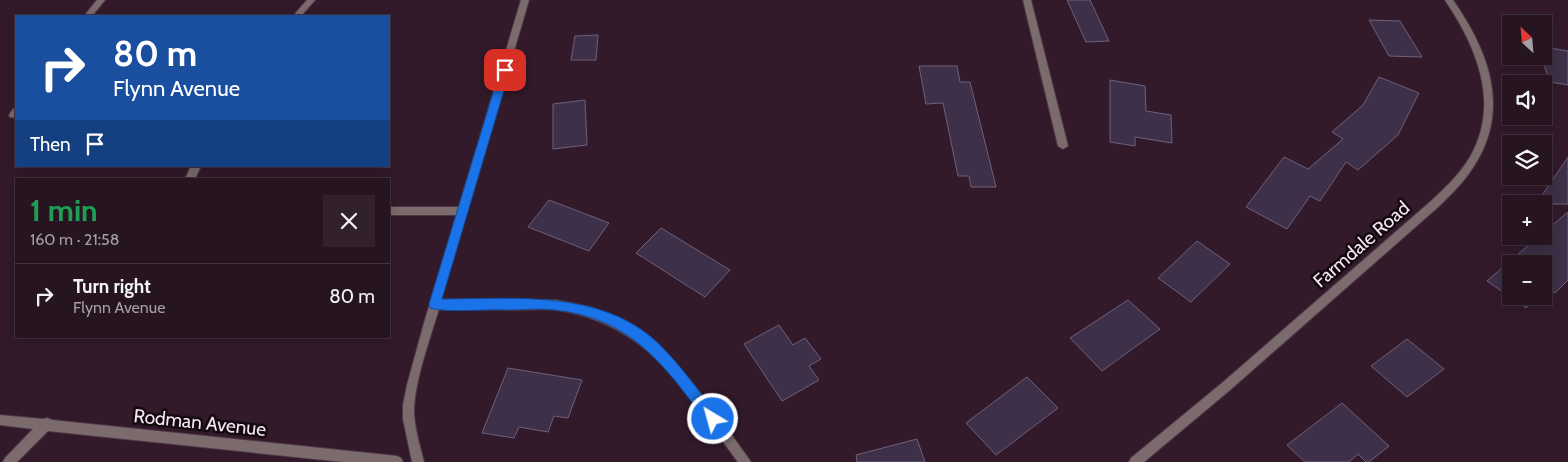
<!DOCTYPE html>
<html lang="en">
<head>
<meta charset="utf-8">
<style>
  body { margin:0; font-family:Cabin,sans-serif; background:#32212d; color:#f1f3f6; height:100vh; display:flex; flex-direction:column; font-size:19px; white-space:nowrap }
  * { box-sizing:border-box; margin:0 }
  p { font-size:16px; color:#a49ea5 }
  .icon { flex:none; width:28px; height:28px; fill:none; stroke:currentColor; stroke-width:2; stroke-linecap:round; stroke-linejoin:round }
  .map { position:relative; flex:1; overflow:hidden }
  .panel { position:absolute; left:15px; top:178px; width:375px; height:160px; display:flex; flex-direction:column; background:#261420; border-radius:0px; box-shadow:0 2px 12px #0003,0 0 0 1px #42333e }
  .panel>* { flex:none }
  .top-card { position:absolute; left:15px; top:15px; width:375px; height:152px; border-radius:0px; box-shadow:0 2px 12px #0003,0 0 0 1px #42333e; background:#1a4fa0; color:#fff; overflow:hidden }
  .needle { width:32px; rotate:334deg }
  .fabs { position:absolute; left:1502px; top:15px; display:grid; gap:10px }
  .fabs a { display:grid; place-items:center; width:50px; height:50px; border-radius:0px; background:#261420; box-shadow:0 2px 12px #0003,0 0 0 1px #42333e; font-size:25px }
  .pin { position:absolute; display:grid; place-items:center; width:42px; height:42px; color:#fff; margin:-21px; border-radius:10px; box-shadow:0 2px 8px #0006 }
  .me { position:absolute; width:55px; margin:-28px; rotate:323deg; stroke-linejoin:round; filter:drop-shadow(0 0 4px #0008) }
  .turn { display:flex; align-items:center; gap:18px; height:105px; padding:0 15px; font-size:22px }
  .turn .icon { width:65px; height:65px; stroke-width:2.5 }
  .turn b { display:block; font-size:35px; line-height:42px }
  .then { display:flex; align-items:center; height:48px; padding:0 15px; background:#0003; gap:10px; font-size:19px }
  .round { display:grid; place-items:center; flex:none; width:52px; height:52px; border-radius:0px; background:#32212d }
  .overview { display:flex; align-items:center; justify-content:space-between; height:85px; padding:0 15px }
  h1 { font-size:30px; font-weight:700; line-height:38px; color:#1e9e55 }
  ul { padding:0; list-style:none }
  li { display:flex; align-items:center; gap:15px; height:65px; padding:0 15px; border-top:1px solid #42333e }
  li div { flex:1 }
  li b { display:block; font-size:19px }
  li em { font-style:normal }
  .map>svg:first-child { display:block }
  .building { fill:#3d3048; stroke:#6f607b }
  .lines { fill:none; stroke-linecap:round; stroke-linejoin:round }
  .service-casing { stroke:#4e3747; stroke-width:2 }
  .minor-casing { stroke:#4e3747; stroke-width:2 }
  .service { fill:#7b6b6d; fill-rule:evenodd }
  .minor { fill:#7b6b6d; fill-rule:evenodd }
  .route { fill:#1a73e8; stroke:#114b97 }
  .labels { text-anchor:middle; stroke-width:5; stroke-linejoin:round; paint-order:stroke }
  .street-label { font-size:19px; fill:#f8e7f2; stroke:#130910 }
</style>
</head>
<body>
<div class="map">
<svg width="1568" height="462" viewBox="0 0 1568 462">
  <rect width="100%" height="100%" fill="#321a2b"/>
  <path class="building" d="M1067 0H1090L1109 41 1086 42Z
    M1369 20 1400 21 1422 57 1389 56Z
    M598 35 596 60H571L575 36Z
    M1544 47 1568 51V85L1550 82 1544 65Z
    M919 66H957L960 82H970L996 187H971L969 176H958L943 103 926 104Z
    M1379 77 1419 93 1398 135 1358 170 1346 162 1320 201 1310 196 1287 229 1246 207 1284 157 1308 169 1343 139 1332 132 1363 105Z
    M1110 80 1145 86 1146 111 1171 115 1172 143 1135 137V146L1110 142Z
    M585 100 587 145 553 149V104Z
    M1568 157V204H1536Z
    M549 200 609 223 589 251 528 227Z
    M1568 212V280L1555 293 1548 288 1544 292V264H1511V296H1539L1526 308 1487 281 1539 236H1544V232Z
    M661 228 730 270 705 297 636 253Z
    M1197 241 1230 264 1191 302 1158 278Z
    M1128 300 1160 329 1102 371 1070 338Z
    M779 325 793 345 805 338 821 359 809 366 819 380 782 401 744 344Z
    M1407 339 1444 369 1407 397 1371 366Z
    M508 368 582 380 568 418 554 416 548 432 519 427 514 438 482 433Z
    M1027 377 1058 408 996 455 966 423Z
    M1342 403 1389 446 1369 462H1366L1358 454 1349 462H1305L1287 445Z
    M917 439 925 462H857L856 455Z"/>
  <g class="lines">
    <g class="service-casing">
      <path id="service" d="M97 0H105L92 16H84Z
        M307 0H315L301 16H293Z
        M16 108V118L10 117 9 115 13 109Z
        M191 166H201L195 179H185Z
        M389 207H463L466 208 468 211 466 214 463 215H389Z
        M0 415 43 419 47 418 52 420 397 456 401 458 403 462H343L48 431 17 462H3L5 458 33 429 0 425Z"/>
    </g>
    <g class="minor-casing">
      <path id="minor" d="M521 0H529L441 300H556L590 307 623 321 649 338 671 358 711 406 751 462H738C687 393 650 324 557 310 543 308 529 310 515 310 490 309 464 309 439 309 430 339 414 382 414 413 415 430 420 446 424 462H412L403 419V405L407 385 424 323Z
        M1023 0H1031L1068 146 1063 149 1058 146Z
        M1445 0H1453C1487 49 1510 105 1477 161 1467 179 1452 194 1437 208L1230 390 1144 462H1129L1131 458 1222 383 1430 202C1445 188 1460 174 1470 157 1501 103 1476 46 1445 0Z"/>
    </g>
    <use href="#service" class="service"/>
    <use href="#minor" class="minor"/>
  </g>
  <path class="route" d="M505 67 510 70 442 299C515 299 602 289 659 344 681 366 699 391 717 415L719 419 717 424 713 426 708 424C666 367 632 318 555 310 539 308 522 310 506 310 489 309 445 313 430 308L429 304 500 70Z"/>
  <g class="labels">
    <g class="street-label">
      <text transform="translate(1361 244) rotate(-41)" y="7">Farmdale Road</text>
      <text transform="translate(200 422) rotate(6)" y="7">Rodman Avenue</text>
    </g>
  </g>
</svg>
<div class="fabs">
<a><svg class="needle" viewBox="-14 -14 28 28"><path d="M0-13l5 13h-10z" fill="#e53935"/><path d="M0 13l5-13h-10z" fill="#a49ea5"/></svg></a>
<a><svg class="icon" aria-label="sound" viewBox="0 0 24 24"><path d="M4 9h4l5-4v14l-5-4H4zM17 9q2 3 0 6"/></svg></a>
<a><svg class="icon" aria-label="layers" viewBox="0 0 24 24"><path d="M12 4l9 5-9 5-9-5zM3 14l9 5 9-5"/></svg></a>
<a>+</a>
<a>−</a>
</div>
<div class="pin" style="left:505px;top:70px;background:#d93025"><svg class="icon" aria-label="arrive" viewBox="0 0 24 24"><path d="M6 21V4h12l-3 4 3 4H6"/></svg></div>
<svg class="me" style="left:713px;top:419px" viewBox="-20 -20 40 40"><circle r="17" fill="#1a73e8" stroke="#fff" stroke-width="3"/><path d="M0-11L8 9 0 5-8 9z" fill="#fff"/></svg>
<div class="top-card">
<div class="turn"><svg class="icon" aria-label="right" viewBox="0 0 24 24"><path d="M7 20v-9h11M14 6l5 5-5 5"/></svg><div><b>80 m</b>Flynn Avenue</div></div>
<div class="then">Then<svg class="icon" aria-label="arrive" viewBox="0 0 24 24"><path d="M6 21V4h12l-3 4 3 4H6"/></svg></div>
</div>
<section class="panel">
<div class="overview"><div><h1>1 min</h1><p>160 m · 21:58</p></div><a class="round"><svg class="icon" aria-label="close" viewBox="0 0 24 24"><path d="M6 6l12 12M18 6L6 18"/></svg></a></div>
<ul>
<li><svg class="icon" aria-label="right" viewBox="0 0 24 24"><path d="M7 20v-9h11M14 6l5 5-5 5"/></svg><div><b>Turn right</b><p>Flynn Avenue</p></div><em>80 m</em></li>
</ul>
</section>
</div>
</body>
</html>
